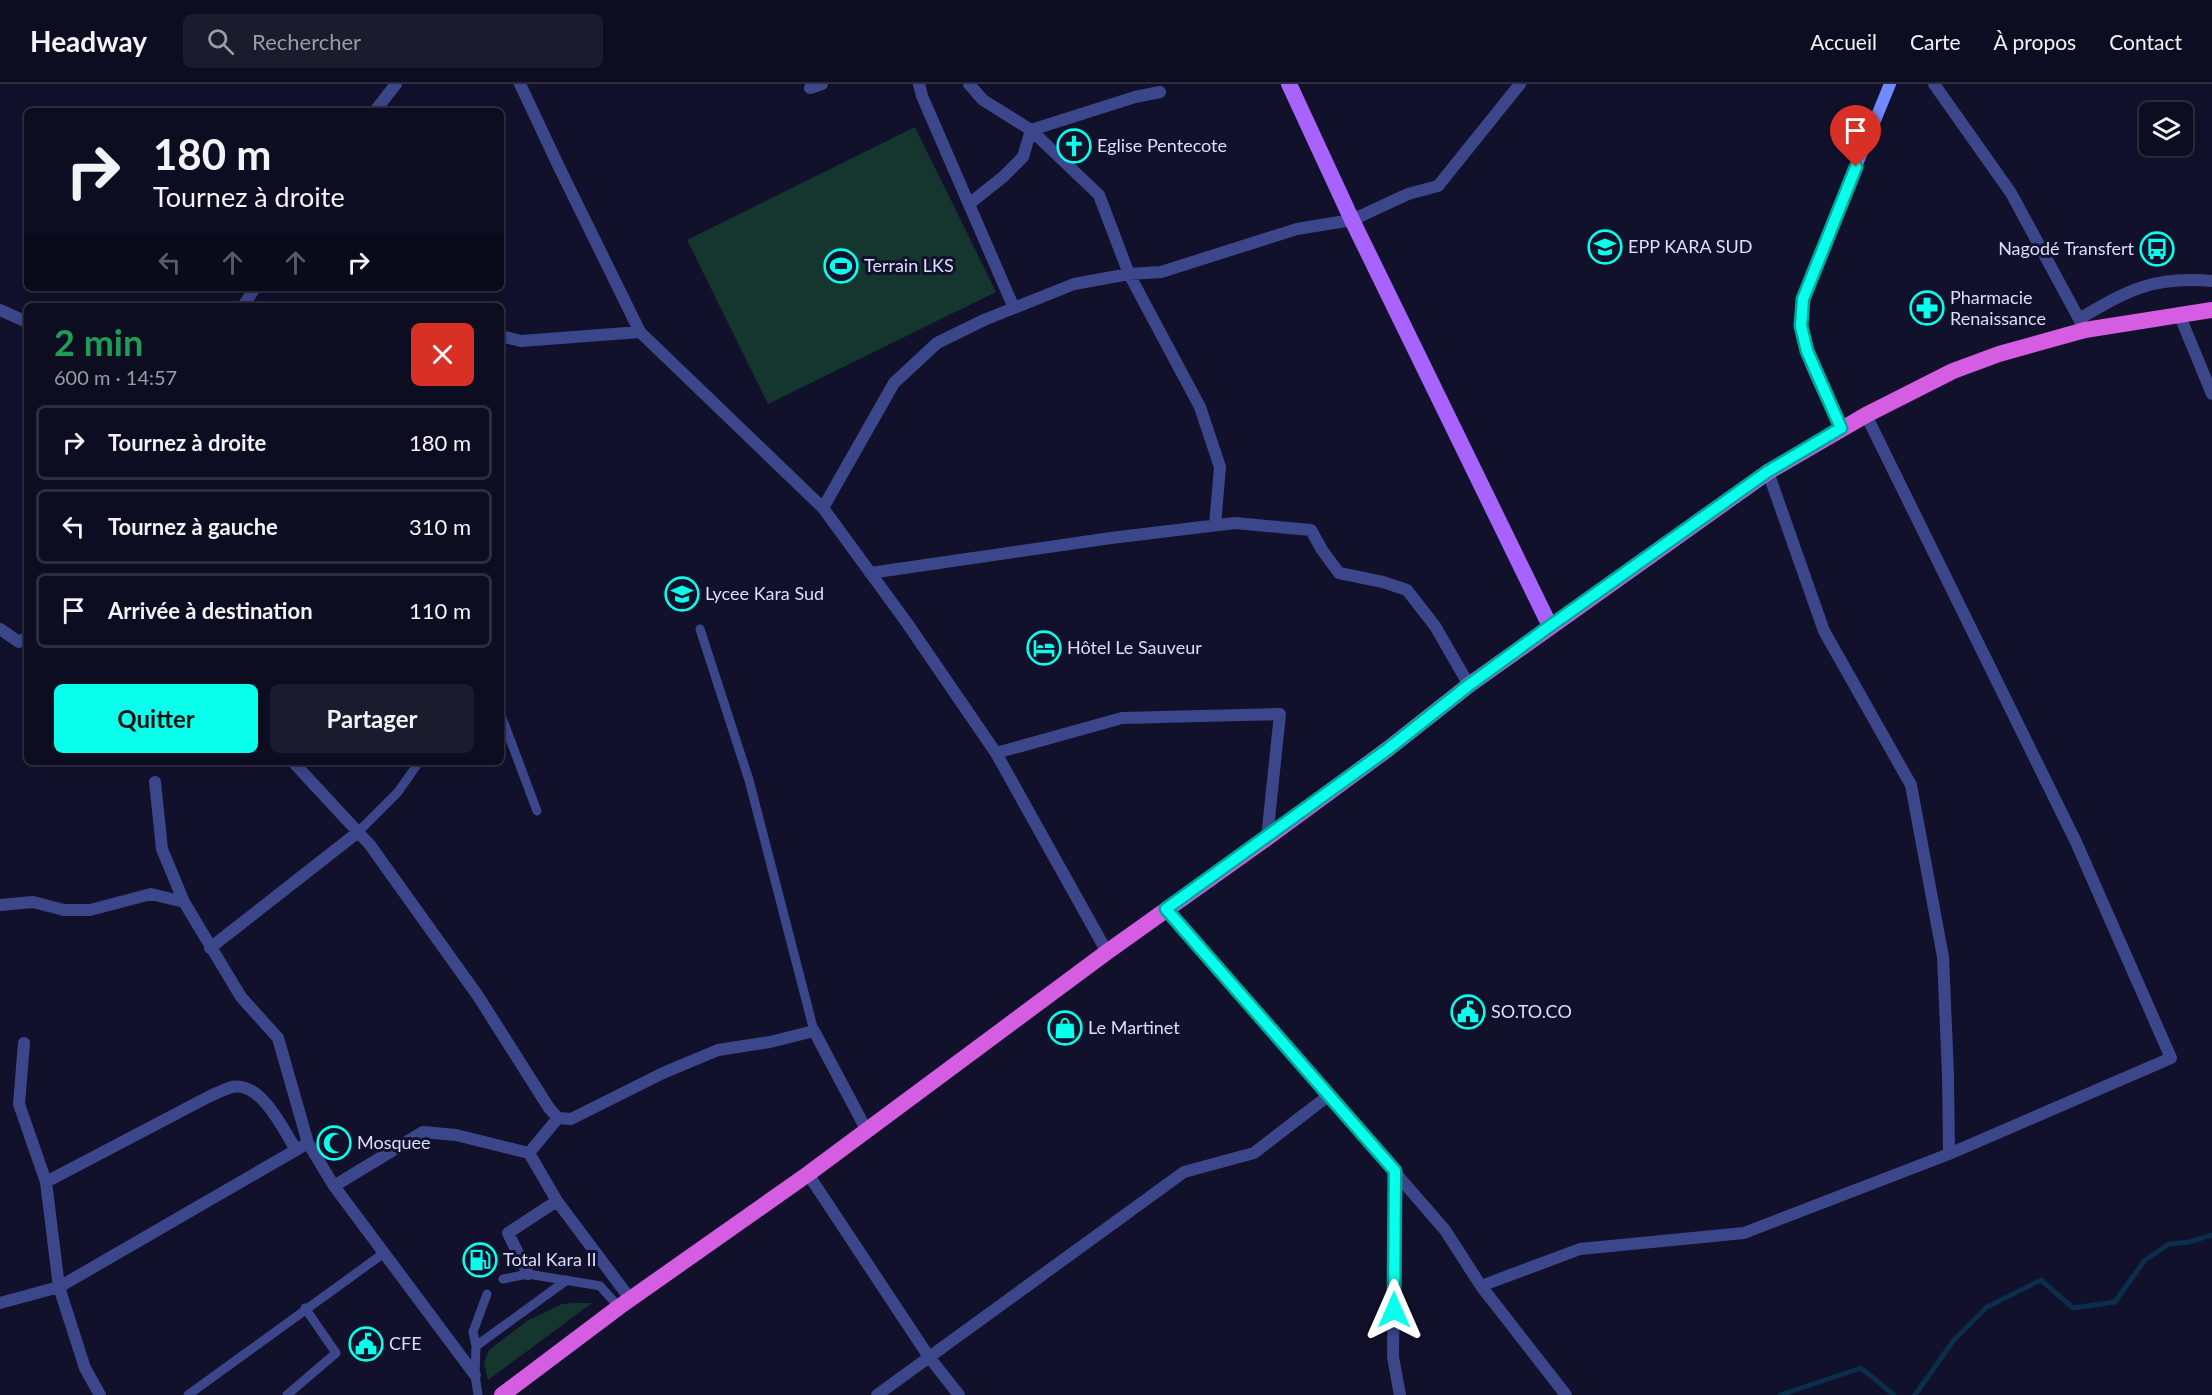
<!DOCTYPE html>
<html lang="fr">
<head>
<meta charset="utf-8">
<style>
  body { margin:0; font-family:Lato,sans-serif; background:#1b1b2e; color:#f1f3f6; height:100vh; display:flex; flex-direction:column; font-size:22px; white-space:nowrap }
  * { box-sizing:border-box; margin:0 }
  p { font-size:20px; color:#9a9ca5 }
  .icon { flex:none; width:33px; height:33px; fill:none; stroke:currentColor; stroke-width:2; stroke-linecap:round; stroke-linejoin:round }
  .map { position:relative; flex:1; overflow:hidden }
  .panel { position:absolute; left:24px; top:219px; width:480px; height:462px; display:flex; flex-direction:column; background:#0d0d21; border-radius:9px; box-shadow:0 3px 15px #0003,0 0 0 2px #2d2d3f }
  .panel>* { flex:none }
  .top-card { position:absolute; left:24px; top:24px; width:480px; height:183px; border-radius:9px; box-shadow:0 3px 15px #0003,0 0 0 2px #2d2d3f; background:#0d0d21; color:#f1f3f6; overflow:hidden }
  .buttons { position:absolute; left:2139px; top:18px; display:grid; gap:12px }
  .buttons a { display:grid; place-items:center; width:54px; height:54px; border-radius:9px; background:#0d0d21; box-shadow:0 3px 15px #0003,0 0 0 2px #2d2d3f; font-size:30px }
  .pin { position:absolute; display:grid; place-items:center; width:51px; height:51px; color:#fff; margin:-62px -26px; border-radius:50% 50% 50% 0; rotate:-45deg; box-shadow:0 0 6px #0007 }
  .pin .icon { rotate:45deg }
  .me { position:absolute; width:66px; margin:-33px; rotate:0deg; stroke-linejoin:round; filter:drop-shadow(0 0 4px #0008) }
  .turn { display:flex; align-items:center; gap:21px; height:126px; padding:0 30px; font-size:27px }
  .turn .icon { width:78px; height:78px; stroke-width:2.5 }
  .turn b { display:block; font-size:42px; line-height:51px }
  .lanes { display:flex; align-items:center; height:57px; padding:0 30px; background:#0003; justify-content:center; gap:30px; direction:ltr }
  .lanes .off { opacity:.35 }
  .round { display:grid; place-items:center; flex:none; width:63px; height:63px; border-radius:9px; background:#1b1b2e }
  .summary { display:flex; align-items:center; justify-content:space-between; height:102px; padding:0 30px }
  h1 { font-size:36px; font-weight:700; line-height:45px; color:#1e9e55 }
  .action { display:flex; gap:12px; margin-top:auto; padding:12px 30px }
  .action a { flex:1; height:69px; border-radius:9px; background:#08ffeb; color:#111; font-size:24px; font-weight:700; line-height:69px; text-align:center }
  .action a+a { background:#1b1b2e; color:#f1f3f6 }
  ul { padding:0; list-style:none }
  li { display:flex; align-items:center; gap:18px; height:75px; margin:0 12px 9px; padding:0 18px; border:3px solid #2d2d3f; border-radius:9px }
  li div { flex:1 }
  li b { display:block; font-size:22px }
  li em { font-style:normal }
  header { display:flex; align-items:center; gap:36px; box-sizing:border-box; height:84px; padding:0 30px; background:#0d0d21; border-bottom:2px solid #2d2d3f }
  header strong { font-size:28px }
  nav { display:flex; gap:33px; margin-inline-start:auto; font-size:21px }
  .search { width:420px; height:54px; background:#1b1b2e; display:flex; align-items:center; gap:15px; box-sizing:border-box; padding:0 21px; border-radius:9px; color:#9a9ca5; font-size:22px }
  .map>svg:first-child { display:block }
  .green { fill:#14362f }
  .lines { fill:none; stroke-linecap:round; stroke-linejoin:round }
  .stream { stroke:#0b2e4b; stroke-width:5 }
  .service { stroke:#3c478b; stroke-width:9 }
  .minor { stroke:#3c478b; stroke-width:12 }
  .secondary { stroke:#7389ff; stroke-width:12 }
  .primary { stroke:#a863ff; stroke-width:16 }
  .trunk { stroke:#d45de2; stroke-width:16 }
  .route-casing { stroke:#05a699; stroke-width:15 }
  .route { stroke:#08ffeb; stroke-width:10 }
  .labels { text-anchor:middle; stroke-width:6; stroke-linejoin:round; paint-order:stroke }
  .poi-label { font-size:18px; fill:#dcdeff; stroke:#11112c; text-anchor:start }
</style>
</head>
<body>
<header>
<strong>Headway</strong>
<div class="search"><svg class="icon" aria-label="search" viewBox="0 0 24 24"><circle cx="10" cy="10" r="6"/><path d="M15 15l6 6"/></svg>Rechercher</div>
<nav><a>Accueil</a><a>Carte</a><a>À propos</a><a>Contact</a></nav>
</header>
<div class="map">
<svg width="2212" height="1311" viewBox="0 0 2212 1311">
  <rect width="100%" height="100%" fill="#11112c"/>
  <path class="green" d="M915 43 996 208 768 320 687 156Z
    M576 1219H592L488 1296 484 1279 489 1266 527 1237 562 1220Z"/>
  <g class="lines">
    <path class="stream" d="M1780 1311 1861 1284 1894 1311
      M1915 1311 1954 1256 1987 1223 2041 1196 2073 1224 2115 1218 2144 1177 2169 1160 2189 1158 2212 1151"/>
    <path class="service" d="M700 545 749 696 814 947
      M501 631 537 727
      M357 749 398 708 419 678
      M503 1195 528 1190 595 1201 600 1202 619 1223
      M476 1262 567 1196
      M188 1311 384 1169
      M287 1311 336 1269 305 1224
      M478 1311 475 1291 476 1262 473 1248 487 1210"/>
    <path class="minor" d="M520 0 559 83 640 248 823 424 907 539 996 669 1107 868
      M919 0 922 12 1014 224
      M969 0 983 16 1031 46 1099 111 1129 190 1200 323 1220 383 1215 441
      M1934 0 2011 109 2085 246
      M810 4 822 0
      M375 27 396 0
      M1031 46 1135 13 1160 8
      M969 120 1003 93 1023 73 1031 46
      M243 222 255 204
      M0 226 27 238
      M2179 230 2212 310
      M2079 235C2128 206 2153 192 2212 197
      M501 252 521 257 640 248
      M1768 388 1824 547 1911 701 1943 873 1948 990 1949 1070
      M823 424 894 299 937 259 984 236 1074 200 1129 190 1161 188 1297 145 1352 136 1408 110 1438 102 1520 0
      M870 489 1111 454 1235 439 1311 446 1322 466 1339 489 1383 498 1407 506 1435 542 1469 601
      M0 545 19 558 27 553
      M996 669 1122 634 1280 630 1267 754
      M293 678 370 761 478 912 549 1024 558 1034 571 1035 663 989 718 966 770 958 814 947 867 1047
      M155 698 162 765 184 818
      M0 821 33 818 64 826H90L151 810 184 818 241 913 278 954 308 1059 334 1102 475 1291
      M1166 825 1445 1146 1481 1202 1580 1165 1744 1149 1949 1070 2171 974 2076 758 1866 331
      M210 864 357 749
      M24 959 19 1020 46 1098 59 1203 85 1284 100 1311
      M529 1069 558 1034
      M1395 1087 1393 1273 1400 1311
      M808 1090 929 1273 959 1311
      M46 1098 210 1012C217 1009 225 1005 232 1003 261 997 283 1045 296 1066
      M334 1102 423 1048 456 1051 529 1069 557 1117 631 1216
      M528 1190 508 1149 557 1117
      M1481 1202 1566 1311
      M0 1219 59 1203 308 1059
      M877 1311 1184 1088 1254 1069 1328 1012"/>
    <path class="secondary" d="M1841 344C1829 317 1802 270 1801 241 1801 222 1807 205 1813 187L1890 0"/>
    <path class="primary" d="M1289 0 1352 136 1550 542"/>
    <path class="trunk" d="M502 1311 619 1223 808 1090 1107 868 1267 754 1388 665 1469 601 1768 388 1866 331 1953 287 1999 270 2085 246 2212 226"/>
  </g>
  <g class="lines">
    <g class="route-casing">
      <path id="route" d="M1394 1226 1395 1087 1166 825 1388 665 1469 601 1550 542 1767 388 1841 344 1807 267 1801 242 1803 215 1856 83"/>
    </g>
    <use href="#route" class="route"/>
  </g>
  <defs>
    <g id="church-ring" transform="scale(1.725)"><circle r="9.5" fill="#11112c" stroke="#08ffeb" stroke-width="1.5"/><path d="M-1.2-6h2.4v3.5h3.3v2.4h-3.3V6h-2.4V-.1h-3.3v-2.4h3.3Z" fill="#08ffeb"/></g>
    <g id="school-ring" transform="scale(1.725)"><circle r="9.5" fill="#11112c" stroke="#08ffeb" stroke-width="1.5"/><path d="M0-5L7-2L0 1L-7-2ZM-4 1L0 2.5L4 1V4Q0 6-4 4Z" fill="#08ffeb"/></g>
    <g id="bus-ring" transform="scale(1.725)"><circle r="9.5" fill="#11112c" stroke="#08ffeb" stroke-width="1.5"/><path d="M-5-6H5V4H4V6H2V4H-2V6H-4V4H-5ZM-3.5-4V0h7V-4ZM-3.5 1.2v1.5H-2V1.2ZM2 1.2v1.5H3.5V1.2Z" fill="#08ffeb"/></g>
    <g id="stadium-ring" transform="scale(1.725)"><circle r="9.5" fill="#11112c" stroke="#08ffeb" stroke-width="1.5"/><path d="M0-5a6.5 5 0 1 0 0 10a6.5 5 0 1 0 0-10ZM-3.5-1.8h7v3.6h-7Z" fill="#08ffeb"/></g>
    <g id="pharmacy-ring" transform="scale(1.725)"><circle r="9.5" fill="#11112c" stroke="#08ffeb" stroke-width="1.5"/><path d="M-2-6h4v4h4v4h-4v4h-4v-4h-4v-4h4Z" fill="#08ffeb"/></g>
    <g id="hotel-ring" transform="scale(1.725)"><circle r="9.5" fill="#11112c" stroke="#08ffeb" stroke-width="1.5"/><path d="M-6-4.5h1.5V1H6V5H4.5V3h-9V5H-6ZM-4 0a1.8 1.8 0 1 1 3.6 0ZM.5 0V-2.5h3Q6-2.5 6 0Z" fill="#08ffeb"/></g>
    <g id="civic-ring" transform="scale(1.725)"><circle r="9.5" fill="#11112c" stroke="#08ffeb" stroke-width="1.5"/><path d="M-.6-6.5H3V-4.5H.6V-3L4-1V1h2V6H-6V1h2V-1L-.6-3ZM-1.2 2.5V6h2.4V2.5Z" fill="#08ffeb"/></g>
    <g id="shop-ring" transform="scale(1.725)"><circle r="9.5" fill="#11112c" stroke="#08ffeb" stroke-width="1.5"/><path d="M-5-2.5h2.3a2.7 3.5 0 0 1 5.4 0H5L5.5 6h-11ZM-1.5-2.5h3a1.5 2.3 0 0 0-3 0Z" fill="#08ffeb"/></g>
    <g id="mosque-ring" transform="scale(1.725)"><circle r="9.5" fill="#11112c" stroke="#08ffeb" stroke-width="1.5"/><path d="M3.5-4.9A6 6 0 1 0 3.5 4.9A5 5 0 1 1 3.5-4.9Z" fill="#08ffeb"/></g>
    <g id="fuel-ring" transform="scale(1.725)"><circle r="9.5" fill="#11112c" stroke="#08ffeb" stroke-width="1.5"/><path d="M-5.5-6h7V0h2V4h1.3V-2.5L3-4.5l.8-.8L6-3V5H2.5V1h-1V6h-7ZM-4.2-4.7v3.2H.2V-4.7Z" fill="#08ffeb"/></g>
  </defs>
  <g fill-rule="evenodd">
    <use href="#church-ring" x="1074" y="62"/>
    <use href="#school-ring" x="1605" y="163"/>
    <use href="#bus-ring" x="2157" y="165"/>
    <use href="#stadium-ring" x="841" y="182"/>
    <use href="#pharmacy-ring" x="1927" y="224"/>
    <use href="#school-ring" x="682" y="510"/>
    <use href="#hotel-ring" x="1044" y="564"/>
    <use href="#civic-ring" x="1468" y="928"/>
    <use href="#shop-ring" x="1065" y="944"/>
    <use href="#mosque-ring" x="334" y="1059"/>
    <use href="#fuel-ring" x="480" y="1176"/>
    <use href="#civic-ring" x="366" y="1260"/>
  </g>
  <g class="labels">
    <g class="poi-label">
      <text x="1097" y="68">Eglise Pentecote</text>
      <text x="1628" y="169">EPP KARA SUD</text>
      <text x="2134" y="171" text-anchor="end">Nagodé Transfert</text>
      <text x="864" y="188">Terrain LKS</text>
      <text x="1950" y="220">Pharmacie<tspan x="1950" dy="21">Renaissance</tspan></text>
      <text x="705" y="516">Lycee Kara Sud</text>
      <text x="1067" y="570">Hôtel Le Sauveur</text>
      <text x="1491" y="934">SO.TO.CO</text>
      <text x="1088" y="950">Le Martinet</text>
      <text x="357" y="1065">Mosquee</text>
      <text x="503" y="1182">Total Kara II</text>
      <text x="389" y="1266">CFE</text>
    </g>
  </g>
</svg>
<div class="buttons">
<a><svg class="icon" aria-label="layers" viewBox="0 0 24 24"><path d="M12 4l9 5-9 5-9-5zM3 14l9 5 9-5"/></svg></a>
</div>
<div class="pin" style="left:1856px;top:83px;background:#d93025"><svg class="icon" aria-label="arrive" viewBox="0 0 24 24"><path d="M6 21V4h12l-3 4 3 4H6"/></svg></div>
<svg class="me" style="left:1394px;top:1226px" viewBox="-20 -20 40 40"><path d="M0-17L14 15 0 8-14 15z" fill="#08ffeb" stroke="#fff" stroke-width="4"/></svg>
<div class="top-card">
<div class="turn"><svg class="icon" aria-label="right" viewBox="0 0 24 24"><path d="M7 20v-9h11M14 6l5 5-5 5"/></svg><div><b>180 m</b>Tournez à droite</div></div>
<div class="lanes"><svg class="icon off" aria-label="left" viewBox="0 0 24 24"><path d="M17 20v-9H6M10 6l-5 5 5 5"/></svg><svg class="icon off" aria-label="ahead" viewBox="0 0 24 24"><path d="M12 20V5M6 11l6-6 6 6"/></svg><svg class="icon off" aria-label="ahead" viewBox="0 0 24 24"><path d="M12 20V5M6 11l6-6 6 6"/></svg><svg class="icon" aria-label="right" viewBox="0 0 24 24"><path d="M7 20v-9h11M14 6l5 5-5 5"/></svg></div>
</div>
<section class="panel">
<div class="summary"><div><h1>2 min</h1><p>600 m · 14:57</p></div><a class="round" style="background:#d93025;color:#fff"><svg class="icon" aria-label="close" viewBox="0 0 24 24"><path d="M6 6l12 12M18 6L6 18"/></svg></a></div>
<ul>
<li><svg class="icon" aria-label="right" viewBox="0 0 24 24"><path d="M7 20v-9h11M14 6l5 5-5 5"/></svg><div><b>Tournez à droite</b></div><em>180 m</em></li>
<li><svg class="icon" aria-label="left" viewBox="0 0 24 24"><path d="M17 20v-9H6M10 6l-5 5 5 5"/></svg><div><b>Tournez à gauche</b></div><em>310 m</em></li>
<li><svg class="icon" aria-label="arrive" viewBox="0 0 24 24"><path d="M6 21V4h12l-3 4 3 4H6"/></svg><div><b>Arrivée à destination</b></div><em>110 m</em></li>
</ul>
<div class="action"><a>Quitter</a><a>Partager</a></div>
</section>
</div>
</body>
</html>
